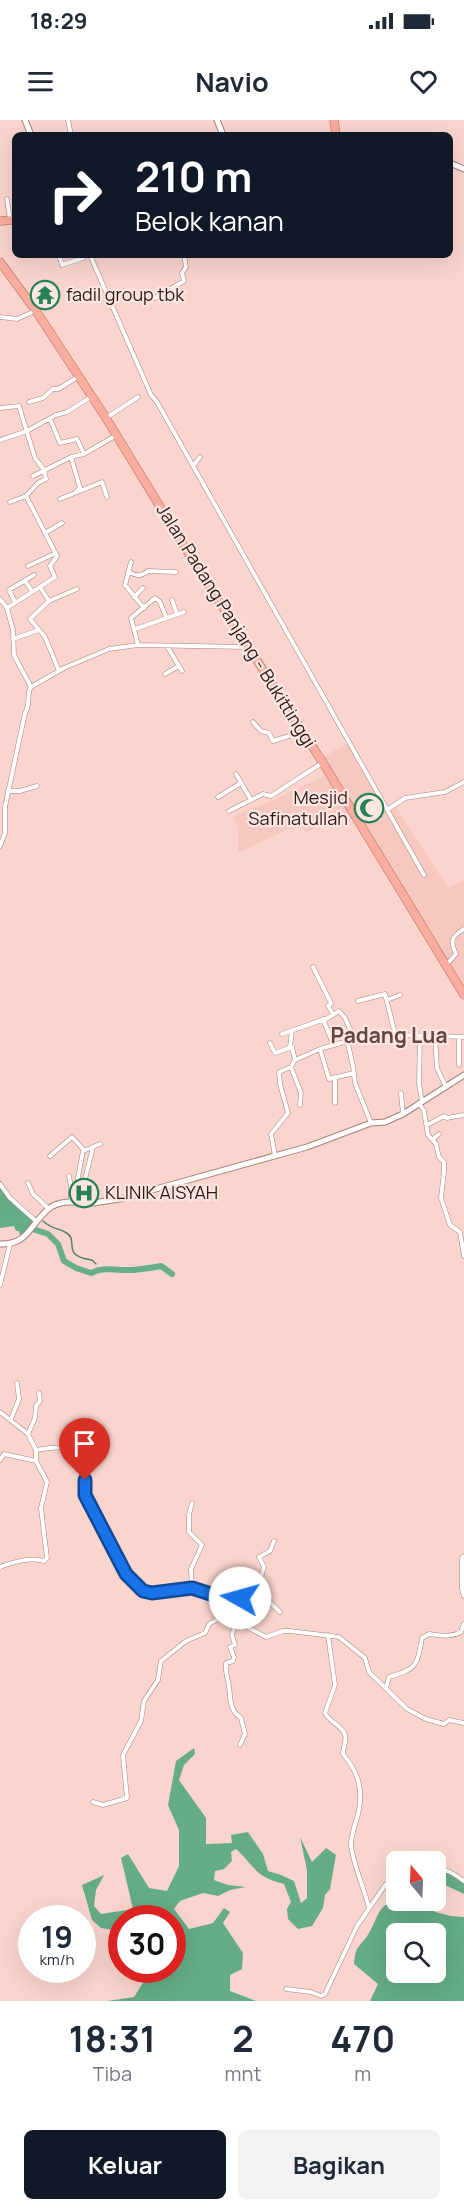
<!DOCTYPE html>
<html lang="id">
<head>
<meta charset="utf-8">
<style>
  body { margin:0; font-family:Manrope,sans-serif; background:#f2f2f3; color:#1f2937; height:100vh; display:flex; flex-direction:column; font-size:22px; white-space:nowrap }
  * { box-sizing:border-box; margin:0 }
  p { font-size:20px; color:#747a83 }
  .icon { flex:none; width:33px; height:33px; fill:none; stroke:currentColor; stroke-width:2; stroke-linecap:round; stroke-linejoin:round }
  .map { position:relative; height:1881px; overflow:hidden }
  .drawer { display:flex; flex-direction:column; background:#fff; flex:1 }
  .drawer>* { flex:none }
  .guide { position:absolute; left:12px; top:12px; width:441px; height:126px; border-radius:9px; box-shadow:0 6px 24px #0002; background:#111827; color:#fff; overflow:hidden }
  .needle { width:39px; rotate:341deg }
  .buttons { position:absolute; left:386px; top:1731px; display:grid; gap:12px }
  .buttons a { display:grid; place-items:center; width:60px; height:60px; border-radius:9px; background:#fff; box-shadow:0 6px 24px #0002; font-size:30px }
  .speed { position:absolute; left:18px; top:1785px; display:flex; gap:12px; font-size:30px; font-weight:700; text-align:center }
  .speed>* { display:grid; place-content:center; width:78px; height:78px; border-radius:50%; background:#fff; box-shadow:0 6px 24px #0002; line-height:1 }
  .speed small { font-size:15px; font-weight:400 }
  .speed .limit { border:9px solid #d22; background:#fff; color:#111 }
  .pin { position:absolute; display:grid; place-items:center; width:51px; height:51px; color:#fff; margin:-62px -26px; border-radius:50% 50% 50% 0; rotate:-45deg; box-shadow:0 0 6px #0007 }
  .pin .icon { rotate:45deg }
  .me { position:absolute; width:66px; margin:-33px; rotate:277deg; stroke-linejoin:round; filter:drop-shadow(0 0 4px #0008) }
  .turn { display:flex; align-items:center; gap:21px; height:126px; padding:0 24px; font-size:27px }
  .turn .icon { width:78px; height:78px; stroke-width:2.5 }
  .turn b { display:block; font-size:42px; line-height:51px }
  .eta { display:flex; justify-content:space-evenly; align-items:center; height:102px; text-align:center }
  .eta b { font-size:36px; font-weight:700; line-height:42px }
  .cta { display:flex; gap:12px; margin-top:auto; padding:12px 24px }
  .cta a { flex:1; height:69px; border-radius:9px; background:#111827; color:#fff; font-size:24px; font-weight:700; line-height:69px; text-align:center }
  .cta a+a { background:#f2f2f3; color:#1f2937 }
  .status { display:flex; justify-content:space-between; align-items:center; height:42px; padding:0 30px; background:#fff; direction:ltr }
  .status svg { height:16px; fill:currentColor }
  header { display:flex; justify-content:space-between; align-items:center; height:78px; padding:0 24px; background:#fff; font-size:27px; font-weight:700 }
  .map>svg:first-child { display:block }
  .built { fill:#f7c8bf }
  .forest { fill:#64ad86; fill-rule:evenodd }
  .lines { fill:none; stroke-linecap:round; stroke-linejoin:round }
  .stream { stroke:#548366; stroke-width:1.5 }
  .river { stroke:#67af88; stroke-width:6 }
  .minor-casing { stroke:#a3817a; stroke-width:5 }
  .tertiary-casing { stroke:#a3817a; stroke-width:7 }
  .secondary-casing { stroke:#a3817a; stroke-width:7 }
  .trunk-casing { stroke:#af6c60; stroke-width:9 }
  .minor { stroke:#fff; stroke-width:4 }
  .tertiary { stroke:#fff; stroke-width:5 }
  .secondary { stroke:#fff; stroke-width:5 }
  .trunk { stroke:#faac9f; stroke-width:8 }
  .route-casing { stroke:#114b97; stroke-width:15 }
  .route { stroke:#1a73e8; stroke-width:10 }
  .labels { text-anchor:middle; stroke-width:4.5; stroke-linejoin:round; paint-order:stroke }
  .poi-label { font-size:18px; fill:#281b18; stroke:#fde6e1; text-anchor:start }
  .street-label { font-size:18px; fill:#281b18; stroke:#fde6e1 }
  .quarter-label { font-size:21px; font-weight:bold; fill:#654640; stroke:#fde6e1 }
</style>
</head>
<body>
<div class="status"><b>18:29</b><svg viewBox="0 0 49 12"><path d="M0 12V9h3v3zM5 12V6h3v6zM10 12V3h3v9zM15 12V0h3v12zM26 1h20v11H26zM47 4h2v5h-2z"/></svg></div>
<header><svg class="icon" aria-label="menu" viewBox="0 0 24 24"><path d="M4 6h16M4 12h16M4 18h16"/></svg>Navio<svg class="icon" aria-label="heart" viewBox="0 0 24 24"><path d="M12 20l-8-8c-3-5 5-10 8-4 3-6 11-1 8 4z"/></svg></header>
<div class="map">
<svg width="464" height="1881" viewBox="0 0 464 1881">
  <rect width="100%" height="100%" fill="#fbd5cd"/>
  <path class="built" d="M348 622 388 688 394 684 448 768 464 760V870L324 637Z
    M326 655 351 691 306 712 299 704 238 733V708L233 696 274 680Z"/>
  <path class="forest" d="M0 1060 12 1077 35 1099 21 1121 19 1111H16L14 1106 0 1108Z
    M194 1628 195 1634 184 1645 179 1660 206 1698V1724L232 1723 231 1715 248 1712 263 1734 268 1751 281 1755 294 1761 301 1783 307 1778V1750L300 1717 312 1742 326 1728 336 1735 330 1769 325 1775 323 1788 312 1806 298 1809 288 1799 287 1789 291 1782 284 1764C253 1756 257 1748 236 1729L231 1732 232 1741 224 1749 215 1751 214 1760 228 1765 246 1767 230 1770 218 1776 203 1773 180 1781 174 1789 189 1809 213 1803 224 1788 230 1792 223 1803 243 1833 242 1849 230 1855V1871L256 1881H107L134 1877 151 1850H172V1798H122L121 1811 101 1808 92 1800 82 1765 104 1755 96 1770 94 1786 101 1794 133 1789 121 1738 128 1734 149 1768 167 1771 179 1746V1710L168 1685 176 1641Z
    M444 1751 464 1763V1774L445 1765 435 1770V1752Z
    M396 1780 432 1781 435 1792 451 1796 464 1797V1881H370L378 1864 354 1844C356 1822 361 1828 370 1811 379 1796 377 1786 396 1780ZM396 1814H435V1852H396Z"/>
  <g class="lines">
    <path class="stream" d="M43 1101C53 1110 56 1107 65 1112 81 1120 59 1136 92 1140L96 1144"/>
    <path class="river" d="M0 1099H21L33 1109 48 1114 58 1124 64 1141 76 1148 91 1153C105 1146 118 1151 133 1150 143 1149 152 1148 161 1146L172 1154"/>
    <g class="minor-casing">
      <path id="minor" d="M68 0 71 15
        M7 79 10 100
        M59 135 62 145 83 138V135
        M90 135 151 275 157 282C246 439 335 597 424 755
        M155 178 184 161 182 153 186 147 184 135
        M0 197 17 199 35 191
        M29 282 43 278 53 269H58L78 257
        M0 288 19 286 35 338 44 350 46 359 38 363 26 376 57 436 50 446 55 457 40 467 49 481 30 499 45 517 59 551
        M106 298 138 277
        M50 299 60 323 77 319 84 334
        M0 320 27 311 56 295 67 292 91 277
        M71 337 80 368 75 373 102 362 107 377
        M193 346 200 337
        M33 356 71 337 84 334 115 316
        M60 379 75 373
        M10 382 26 376
        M45 413 62 403
        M131 442 125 465 144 488
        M28 446 56 433
        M128 452C138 456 140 457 148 451L176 452
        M25 461 32 471
        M134 477 143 468
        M0 479 7 488 13 510 14 535 31 567
        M172 480 177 494
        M49 481 77 469
        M15 482 9 470 34 455
        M7 488 40 467
        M135 509 184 492
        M13 519 39 510
        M138 525 131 498 155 478 160 482 166 497
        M167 526 182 551
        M165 554 179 546
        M253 602 261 611 269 613 273 621 302 612
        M236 654 251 680
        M8 671H20L37 666
        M218 677 241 663
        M387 690 405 678 445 672 464 662
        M229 691 263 674 271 676 322 643
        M0 726 5 713V687L25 593C31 584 26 574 31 567L64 548 109 529 138 525 247 527
        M447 844 456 834C450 821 451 817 464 809
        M313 847 330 881 331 884 328 886 333 894
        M387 880 400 875
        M358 881 385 874 395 914
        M323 899 333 924
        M282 914 328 898 339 891 345 898 354 918
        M420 916 419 964 422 981
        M435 916 437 948 446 967
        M347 920 353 946 355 963 371 1003
        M270 923 275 933 292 927 295 940
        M290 927 292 911
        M320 929 329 959 354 953
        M459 945V917
        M291 947 301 973 300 985
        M335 957V983
        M401 973 403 994
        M419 983 424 991 428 1015 436 1024 439 1037 444 1042V1052L441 1078 450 1105 460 1112 464 1136
        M427 1005 444 996 447 998 464 995
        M433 1019 439 1014
        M50 1036 72 1017 84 1030
        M275 1036 271 1014 288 993 280 964 279 952 291 947 295 940 320 929 372 914 464 917
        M69 1056 71 1067
        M28 1063 33 1074 49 1089
        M0 1064 10 1078 37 1102
        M76 1065 84 1063 93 1027
        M71 1082V1067L77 1063 83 1031 100 1024
        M0 1165 10 1124
        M0 1292 28 1314 36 1330C51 1327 75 1324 85 1337V1375L126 1454 143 1471 152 1473 192 1468 220 1477 238 1502 266 1517 283 1511H290L339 1517 365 1538 369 1552 407 1589 426 1599 444 1604 449 1600 464 1603
        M11 1299 19 1279 17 1263
        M28 1314 35 1298 36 1286 40 1281 39 1273
        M0 1340 4 1334 36 1341
        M192 1383 189 1395V1412L202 1425 191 1449 192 1468
        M464 1436 462 1438V1469L464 1476
        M0 1447C14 1442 29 1437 44 1441L47 1438 41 1388 47 1362 36 1341V1330
        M255 1468 280 1492
        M226 1483C248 1473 257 1474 264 1447L259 1437 270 1431 274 1421
        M236 1501 232 1515 235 1525 230 1527 234 1537 233 1541 226 1543C225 1554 228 1558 229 1567 231 1580 229 1590 241 1598L245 1614 240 1625
        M328 1515 335 1565 325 1593C329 1602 343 1606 345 1615 347 1620 343 1628 343 1634 360 1654 364 1673 357 1698 354 1707 351 1716 351 1725 352 1741 365 1771 369 1788
        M386 1568 389 1557C417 1549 417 1546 422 1518L429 1514C440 1515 450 1518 461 1512L464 1504
        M93 1682 103 1685 127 1678 123 1635 141 1601 144 1581 158 1560 161 1541 186 1521 205 1513 209 1504 218 1499 215 1475
        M435 1749C447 1748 455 1755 464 1761
        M286 1869 311 1872 321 1876 325 1874 357 1806 386 1764 396 1760"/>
    </g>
    <g class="tertiary-casing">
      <path id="tertiary" d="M25 0 31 15
        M217 0 223 15"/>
    </g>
    <g class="secondary-casing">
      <path id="secondary" d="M450 43 464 49
        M0 1124C30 1125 30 1102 51 1087 63 1079 79 1083 92 1083 101 1082 111 1080 120 1079L307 1027 371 1003 385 1002 403 994 464 955"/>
    </g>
    <g class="trunk-casing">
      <path id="trunk" d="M334 0 336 15
        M0 101 15 100
        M0 142 36 191 106 298 198 449 323 643 464 875"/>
    </g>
    <use href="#minor" class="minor"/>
    <use href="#tertiary" class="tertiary"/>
    <use href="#secondary" class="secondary"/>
    <use href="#trunk" class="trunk"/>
  </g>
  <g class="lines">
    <g class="route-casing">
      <path id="route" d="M85 1360V1375L126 1454 143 1471 152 1473 192 1468 220 1477 226 1483 240 1478"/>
    </g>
    <use href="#route" class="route"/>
  </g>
  <defs>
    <g id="temple-ring" transform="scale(1.5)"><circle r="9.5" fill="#fde6e1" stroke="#268157" stroke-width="1.5"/><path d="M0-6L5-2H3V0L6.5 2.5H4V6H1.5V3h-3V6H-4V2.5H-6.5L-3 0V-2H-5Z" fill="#268157"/></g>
    <g id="mosque-ring" transform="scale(1.5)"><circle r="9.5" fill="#fde6e1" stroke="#268157" stroke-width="1.5"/><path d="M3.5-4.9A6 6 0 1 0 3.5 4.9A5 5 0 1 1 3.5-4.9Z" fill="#268157"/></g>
    <g id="hospital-ring" transform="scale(1.5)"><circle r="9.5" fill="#fde6e1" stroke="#268157" stroke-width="1.5"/><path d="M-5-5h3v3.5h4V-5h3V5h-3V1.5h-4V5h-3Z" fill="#268157"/></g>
  </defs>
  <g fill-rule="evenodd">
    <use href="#temple-ring" x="45" y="175"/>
    <use href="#mosque-ring" x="369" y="688"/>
    <use href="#hospital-ring" x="84" y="1073"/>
  </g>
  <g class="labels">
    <g class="poi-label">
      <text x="66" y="181">fadil group tbk</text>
      <text x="348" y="684" text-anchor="end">Mesjid<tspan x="348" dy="21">Safinatullah</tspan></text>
      <text x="105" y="1079">KLINIK AISYAH</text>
    </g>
    <g class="street-label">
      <text transform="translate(236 506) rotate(58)" y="6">Jalan Padang Panjang - Bukittinggi</text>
    </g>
    <g class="quarter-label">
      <text x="389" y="923">Padang Lua</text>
    </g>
  </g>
</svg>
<div class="buttons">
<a><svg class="needle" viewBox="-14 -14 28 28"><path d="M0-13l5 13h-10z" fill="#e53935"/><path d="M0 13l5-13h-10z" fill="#747a83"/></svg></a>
<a><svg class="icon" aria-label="search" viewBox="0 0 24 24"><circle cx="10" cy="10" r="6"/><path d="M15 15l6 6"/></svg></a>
</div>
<div class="speed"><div>19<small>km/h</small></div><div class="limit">30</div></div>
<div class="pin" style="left:85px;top:1360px;background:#d93025"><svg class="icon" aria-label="arrive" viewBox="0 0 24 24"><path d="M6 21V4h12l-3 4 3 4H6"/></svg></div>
<svg class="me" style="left:240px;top:1478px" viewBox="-20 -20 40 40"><circle r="19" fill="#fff"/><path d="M0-13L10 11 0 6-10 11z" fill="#1a73e8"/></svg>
<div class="guide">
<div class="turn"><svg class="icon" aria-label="right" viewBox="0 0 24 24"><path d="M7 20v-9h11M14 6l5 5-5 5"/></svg><div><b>210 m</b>Belok kanan</div></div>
</div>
</div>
<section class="drawer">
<div class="eta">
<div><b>18:31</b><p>Tiba</p></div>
<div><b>2</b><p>mnt</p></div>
<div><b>470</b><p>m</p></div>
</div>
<div class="cta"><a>Keluar</a><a>Bagikan</a></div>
</section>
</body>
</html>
